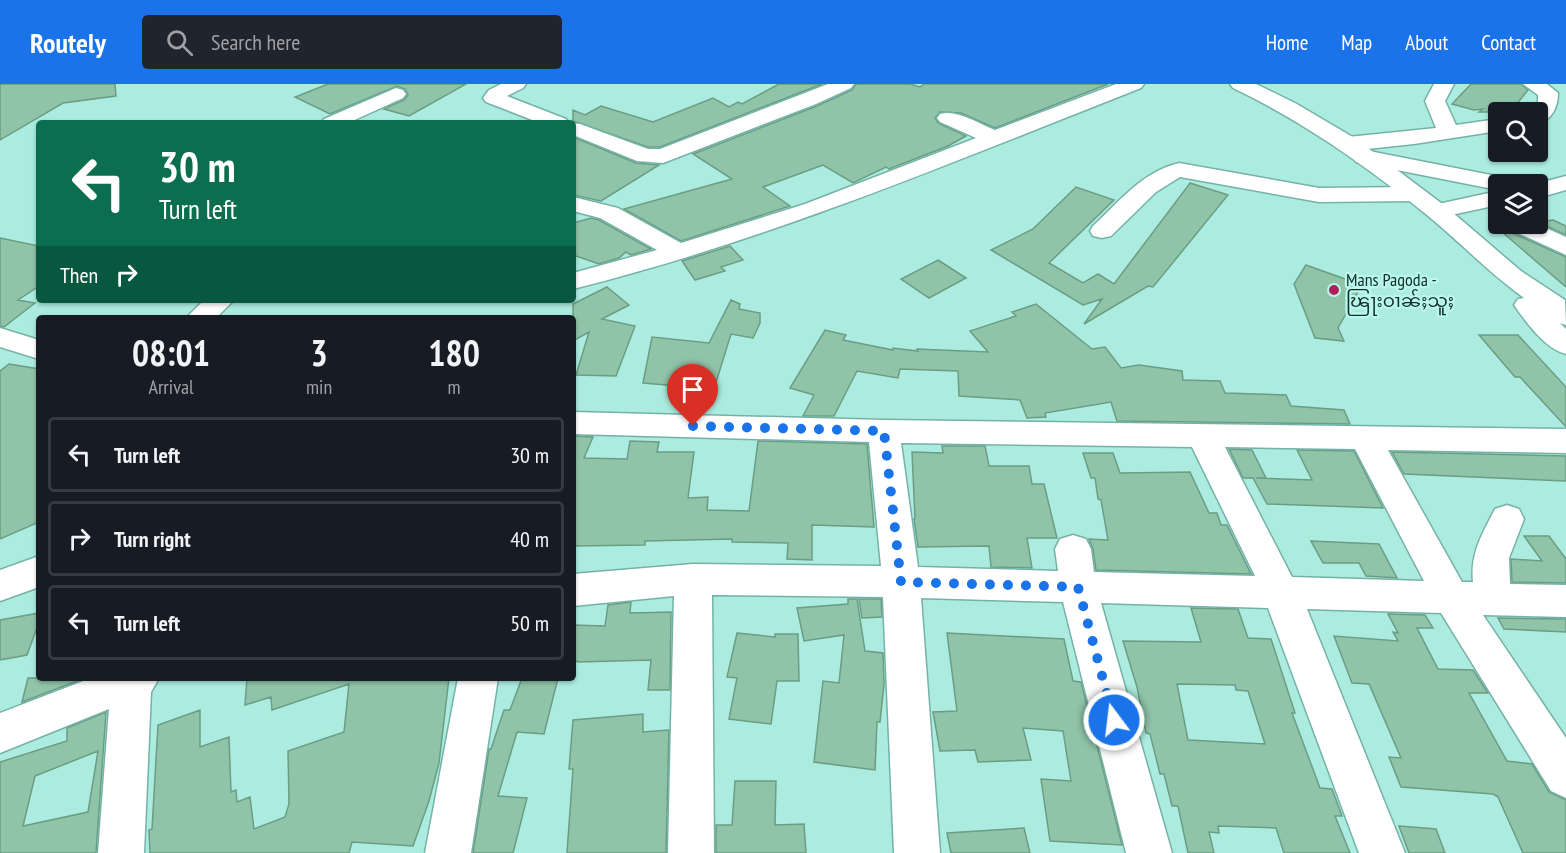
<!DOCTYPE html>
<html lang="en">
<head>
<meta charset="utf-8">
<style>
  body { margin:0; font-family:"PT Sans Narrow","Noto Sans Myanmar",sans-serif; background:#20242c; color:#f1f3f6; height:100vh; display:flex; flex-direction:column; font-size:22px; white-space:nowrap }
  * { box-sizing:border-box; margin:0 }
  p { font-size:20px; color:#9ea1a6 }
  .icon { flex:none; width:33px; height:33px; fill:none; stroke:currentColor; stroke-width:2; stroke-linecap:round; stroke-linejoin:round }
  .map { position:relative; flex:1; overflow:hidden }
  .side { position:absolute; left:36px; top:231px; width:540px; height:366px; display:flex; flex-direction:column; background:#171b24; border-radius:6px; box-shadow:0 2px 4px #0004 }
  .side>* { flex:none }
  .top-card { position:absolute; left:36px; top:36px; width:540px; height:183px; border-radius:6px; box-shadow:0 2px 4px #0004; background:#0b6e4f; color:#fff; overflow:hidden }
  .controls { position:absolute; left:1488px; top:18px; display:grid; gap:12px }
  .controls a { display:grid; place-items:center; width:60px; height:60px; border-radius:6px; background:#171b24; box-shadow:0 2px 4px #0004; font-size:30px }
  .pin { position:absolute; display:grid; place-items:center; width:51px; height:51px; color:#fff; margin:-62px -26px; border-radius:50% 50% 50% 0; rotate:-45deg; box-shadow:0 0 6px #0007 }
  .pin .icon { rotate:45deg }
  .me { position:absolute; width:66px; margin:-33px; rotate:345deg; stroke-linejoin:round; filter:drop-shadow(0 0 4px #0008) }
  .turn { display:flex; align-items:center; gap:21px; height:126px; padding:0 24px; font-size:27px }
  .turn .icon { width:78px; height:78px; stroke-width:2.5 }
  .turn b { display:block; font-size:42px; line-height:51px }
  .then { display:flex; align-items:center; height:57px; padding:0 24px; background:#0003; gap:12px; font-size:22px }
  .eta { display:flex; justify-content:space-evenly; align-items:center; height:102px; text-align:center }
  .eta b { font-size:36px; font-weight:700; line-height:42px }
  ul { padding:0; list-style:none }
  li { display:flex; align-items:center; gap:18px; height:75px; margin:0 12px 9px; padding:0 12px; border:3px solid #363941; border-radius:6px }
  li div { flex:1 }
  li b { display:block; font-size:22px }
  li em { font-style:normal }
  header { display:flex; align-items:center; gap:36px; box-sizing:border-box; height:84px; padding:0 30px; background:#1a73e8; color:#fff }
  header strong { font-size:28px }
  nav { display:flex; gap:33px; margin-inline-start:auto; font-size:21px }
  .search { width:420px; height:54px; background:#20242c; display:flex; align-items:center; gap:15px; box-sizing:border-box; padding:0 21px; border-radius:6px; color:#9ea1a6; font-size:22px }
  .map>svg:first-child { display:block }
  .building { fill:#90c4a9; stroke:#6a9d83; stroke-width:1.5; fill-rule:evenodd }
  .lines { fill:none; stroke-linecap:round; stroke-linejoin:round }
  .minor-casing { stroke:#74b2a7; stroke-width:3 }
  .major-casing { stroke:#74b2a7; stroke-width:3 }
  .minor { fill:#fff; fill-rule:evenodd }
  .major { fill:#fff; fill-rule:evenodd }
  .route { stroke:#1a73e8; stroke-width:10; stroke-dasharray:0 18 }
  .poi-dot { fill:#ae215c; stroke:#b9f9ed; stroke-width:2 }
  .labels { text-anchor:middle; stroke-width:4.5; stroke-linejoin:round; paint-order:stroke }
  .poi-label { font-size:18px; fill:#132d28; stroke:#b9f9ed; text-anchor:start }
</style>
</head>
<body>
<header>
<strong>Routely</strong>
<div class="search"><svg class="icon" aria-label="search" viewBox="0 0 24 24"><circle cx="10" cy="10" r="6"/><path d="M15 15l6 6"/></svg>Search here</div>
<nav><a>Home</a><a>Map</a><a>About</a><a>Contact</a></nav>
</header>
<div class="map">
<svg width="1566" height="769" viewBox="0 0 1566 769">
  <rect width="100%" height="100%" fill="#acece0"/>
  <path class="building" d="M0 0H115L116 12 63 19 0 56Z
    M328 0H466L409 32 384 25 404 16 408 11 405 5 397 2 330 30 295 13Z
    M779 0H822L660 63H648L573 37V26L585 31 601 22 653 38 713 14 729 23 738 18 742 20Z
    M856 0H910L920 3 924 0H1108L995 44 961 29 940 28 935 34 938 39 966 52 948 62 889 85 886 83 853 99 823 81 763 103 790 122 681 157 624 125 732 95 693 70 817 22 852 6Z
    M1471 0H1521L1528 6 1510 28H1479L1483 25 1474 26 1452 20Z
    M573 53 636 79 659 81 601 117 573 111Z
    M1190 99 1228 111 1153 203 1148 202 1084 240 1102 215 1083 221 991 166 1033 145 1076 103 1114 116 1049 179 1083 199 1098 190 1114 200Z
    M591 134 599 136 651 165 631 171 626 168 619 174 599 180 573 171V139Z
    M1553 136 1566 142V151L1538 138Z
    M1504 141 1508 147 1566 173V203L1495 142Z
    M0 154 39 162V202L18 216 35 219 4 243 0 242Z
    M730 162 743 176 721 183 725 187 695 196 682 177Z
    M938 176 966 194 929 214 901 195Z
    M1306 181 1362 201 1338 244 1344 257 1315 254 1294 200Z
    M607 203 629 221 602 235 635 242 616 292 576 291 589 248 573 257V220Z
    M731 216 740 220 739 225 760 229V239L753 254 731 250 714 305 643 299 652 253 709 259Z
    M1036 220 1092 265 1105 263 1121 284 1139 281 1182 287 1183 296 1220 297 1225 309 1286 311 1291 322 1344 326 1350 340 1117 337 1111 318 1045 329 1046 333 1027 334 1020 316 959 312 958 287 900 285 898 294 857 287 834 332H803L814 311 790 304 825 246 846 251 843 256 893 266V264L918 267 917 265 988 268 970 247 1016 232 1012 228Z
    M1479 251H1518L1566 303V343L1520 293H1515Z
    M9 280 39 285V438L0 455V287Z
    M573 352 593 353 584 374 627 375 630 357 659 358 657 368H694L688 414 708 413 707 426 749 427 758 357 867 360 874 443 812 441V476L787 475 788 459 732 458V455L645 457V461L573 462Z
    M942 362H985L989 382H1029L1032 400H1044L1057 454H1027L1032 484 991 483 989 462 918 463 914 435H915L912 368 943 369Z
    M1229 365 1252 366 1266 394H1256L1312 396 1297 366 1354 367 1383 424 1267 420 1253 394H1243Z
    M1392 368 1566 372V397L1404 390Z
    M1083 369H1113L1120 389 1190 388 1209 429H1217L1221 441H1227L1251 490 1096 486 1093 465 1089 455 1108 456 1101 416 1098 415 1095 394H1091Z
    M1524 452H1549L1566 475V499L1512 498 1511 475 1542 477Z
    M1311 457 1379 460 1397 494 1366 492 1359 479H1323Z
    M848 515H857L865 567 883 569 884 600 880 638H877L875 686 814 678 823 597 839 599 844 551 804 557 797 524 848 520Z
    M859 515H881L882 533 862 534Z
    M631 518 630 529 671 528 670 606H648L651 576 578 578 573 575V541L605 542 608 521Z
    M1191 524 1238 525 1248 554 1271 555 1295 629H1292L1320 704 1332 705 1342 732H1335L1350 769H1284L1276 744 1218 742 1219 749 1209 748 1214 769H1188L1178 722H1172L1164 690H1160L1150 650 1146 649 1137 603 1123 557 1201 558ZM1177 600 1235 601 1236 606 1248 607 1265 660 1188 656Z
    M39 529V538L27 571 0 576V536Z
    M1388 530 1425 531 1433 544H1417L1438 585 1473 586 1488 609H1469L1507 677 1532 680 1549 708 1566 716V769H1523L1498 713 1493 710 1401 703 1389 673 1401 674 1369 600 1352 599 1334 552 1398 557 1393 548 1398 549Z
    M1498 534 1566 535V548L1504 545Z
    M737 549 775 553V550H798L799 597H777L771 640 729 635 737 594 727 593Z
    M947 549 1064 555 1073 597 1081 598 1122 761 1050 757 1041 695 1071 697 1063 647 1023 644 1031 676 978 678 975 666 940 667 933 628 957 627Z
    M28 594H85L22 618Z
    M247 594H449L439 679 429 717 413 762 352 758 349 769H150L149 746 152 745 158 641 200 626V663L229 653 231 708 236 706 237 718 250 713 254 745 285 733 289 720 288 667 344 648 349 600 272 626 271 613 245 621Z
    M522 594H558L544 650 517 648 498 712 527 714 513 769H473L489 665H491L504 626H510Z
    M106 628 96 769H0V678L67 657V644ZM98 667 88 728 23 742 35 692Z
    M643 630V648L669 646 666 769H567L573 685H569L573 636Z
    M735 697H776L775 741 804 740 806 769H716V741H732Z
    M1399 742 1436 745 1445 769H1409Z
    M1024 744 1030 769H951L947 749Z"/>
  <g class="lines">
    <g class="minor-casing">
      <path id="minor" d="M501 0H526L523 4 507 12 566 35 569 39 580 40 648 65H660L828 0H854L851 4 816 20 663 79 637 77 573 51V39H540L486 18 483 14 489 6Z
        M1116 0H1144L1141 4C953 78 769 156 573 205V189L657 166 600 134 573 127V113L618 124 681 159 805 120 976 54 940 38 937 34 940 30C957 25 979 40 995 46Z
        M1434 0H1454L1445 17 1456 41 1498 35V47L1414 60 1348 67 1340 65 1337 60 1340 55 1348 53 1436 44 1425 17Z
        M1523 0H1547L1558 9C1558 23 1552 36 1538 39V28H1531L1538 20V11Z
        M396 4 403 6 406 10 403 14 348 39H321L324 35Z
        M1364 66 1501 93 1509 95 1513 100H1498V106L1356 78 1353 73 1356 68Z
        M1179 79 1319 104 1413 103 1421 105 1425 110 1421 115 1413 117 1319 118 1180 93 1156 108 1111 152 1102 154 1093 152 1090 147 1093 142C1120 117 1142 88 1179 79Z
        M1566 92V106L1538 114V100H1535Z
        M1498 107V121L1437 134 1429 132 1425 127 1429 122Z
        M1506 140H1537L1566 153V171L1509 145Z
        M204 216H234L216 234H186Z
        M0 244 39 256V275L0 263Z
        M573 328 884 336 1566 345V369L1388 366 1462 498H1473C1470 470 1482 450 1495 425L1507 421 1519 425 1524 435 1509 474 1510 500 1566 501V533L1483 531 1566 654V714L1551 707 1441 529 1307 525 1405 769H1359L1268 524 1101 519 1172 769H1126L1063 518 921 514 940 769H894L883 513 712 511 714 769H668L674 512 573 522V490L693 480 881 482 869 358 573 350ZM901 359 1192 363 1255 492 1094 488 1091 465 1086 455 1073 451 1060 455 1055 465 1058 487 918 483ZM1225 363 1355 365 1424 497 1292 493Z
        M39 472V503L0 517V486Z
        M91 594H159L151 608 144 769H98L109 625 0 669V629Z
        M458 594H498L471 769H425Z"/>
    </g>
    <g class="major-casing">
      <path id="major" d="M1230 0H1256L1295 19 1356 55 1445 122 1521 187 1565 216 1566 241 1560 239 1566 245V270C1545 265 1526 238 1514 221L1518 215 1524 214C1489 189 1460 158 1427 131 1366 82 1304 38 1233 4Z"/>
    </g>
    <use href="#minor" class="minor"/>
    <use href="#major" class="major"/>
  </g>
  <g class="lines">
    <path class="route" d="M693 342 884 347 901 498 1078 503 1114 636"/>
  </g>
  <circle class="poi-dot" cx="1334" cy="206" r="6"/>
  <g class="labels">
    <g class="poi-label">
      <text x="1346" y="202">Mans Pagoda -<tspan x="1346" dy="21">ၽြႃးဝၢၼ်ႈသူႈ</tspan></text>
    </g>
  </g>
</svg>
<div class="controls">
<a><svg class="icon" aria-label="search" viewBox="0 0 24 24"><circle cx="10" cy="10" r="6"/><path d="M15 15l6 6"/></svg></a>
<a><svg class="icon" aria-label="layers" viewBox="0 0 24 24"><path d="M12 4l9 5-9 5-9-5zM3 14l9 5 9-5"/></svg></a>
</div>
<div class="pin" style="left:693px;top:342px;background:#d93025"><svg class="icon" aria-label="arrive" viewBox="0 0 24 24"><path d="M6 21V4h12l-3 4 3 4H6"/></svg></div>
<svg class="me" style="left:1114px;top:636px" viewBox="-20 -20 40 40"><circle r="17" fill="#1a73e8" stroke="#fff" stroke-width="3"/><path d="M0-11L8 9 0 5-8 9z" fill="#fff"/></svg>
<div class="top-card">
<div class="turn"><svg class="icon" aria-label="left" viewBox="0 0 24 24"><path d="M17 20v-9H6M10 6l-5 5 5 5"/></svg><div><b>30 m</b>Turn left</div></div>
<div class="then">Then<svg class="icon" aria-label="right" viewBox="0 0 24 24"><path d="M7 20v-9h11M14 6l5 5-5 5"/></svg></div>
</div>
<section class="side">
<div class="eta">
<div><b>08:01</b><p>Arrival</p></div>
<div><b>3</b><p>min</p></div>
<div><b>180</b><p>m</p></div>
</div>
<ul>
<li><svg class="icon" aria-label="left" viewBox="0 0 24 24"><path d="M17 20v-9H6M10 6l-5 5 5 5"/></svg><div><b>Turn left</b></div><em>30 m</em></li>
<li><svg class="icon" aria-label="right" viewBox="0 0 24 24"><path d="M7 20v-9h11M14 6l5 5-5 5"/></svg><div><b>Turn right</b></div><em>40 m</em></li>
<li><svg class="icon" aria-label="left" viewBox="0 0 24 24"><path d="M17 20v-9H6M10 6l-5 5 5 5"/></svg><div><b>Turn left</b></div><em>50 m</em></li>
</ul>
</section>
</div>
</body>
</html>
